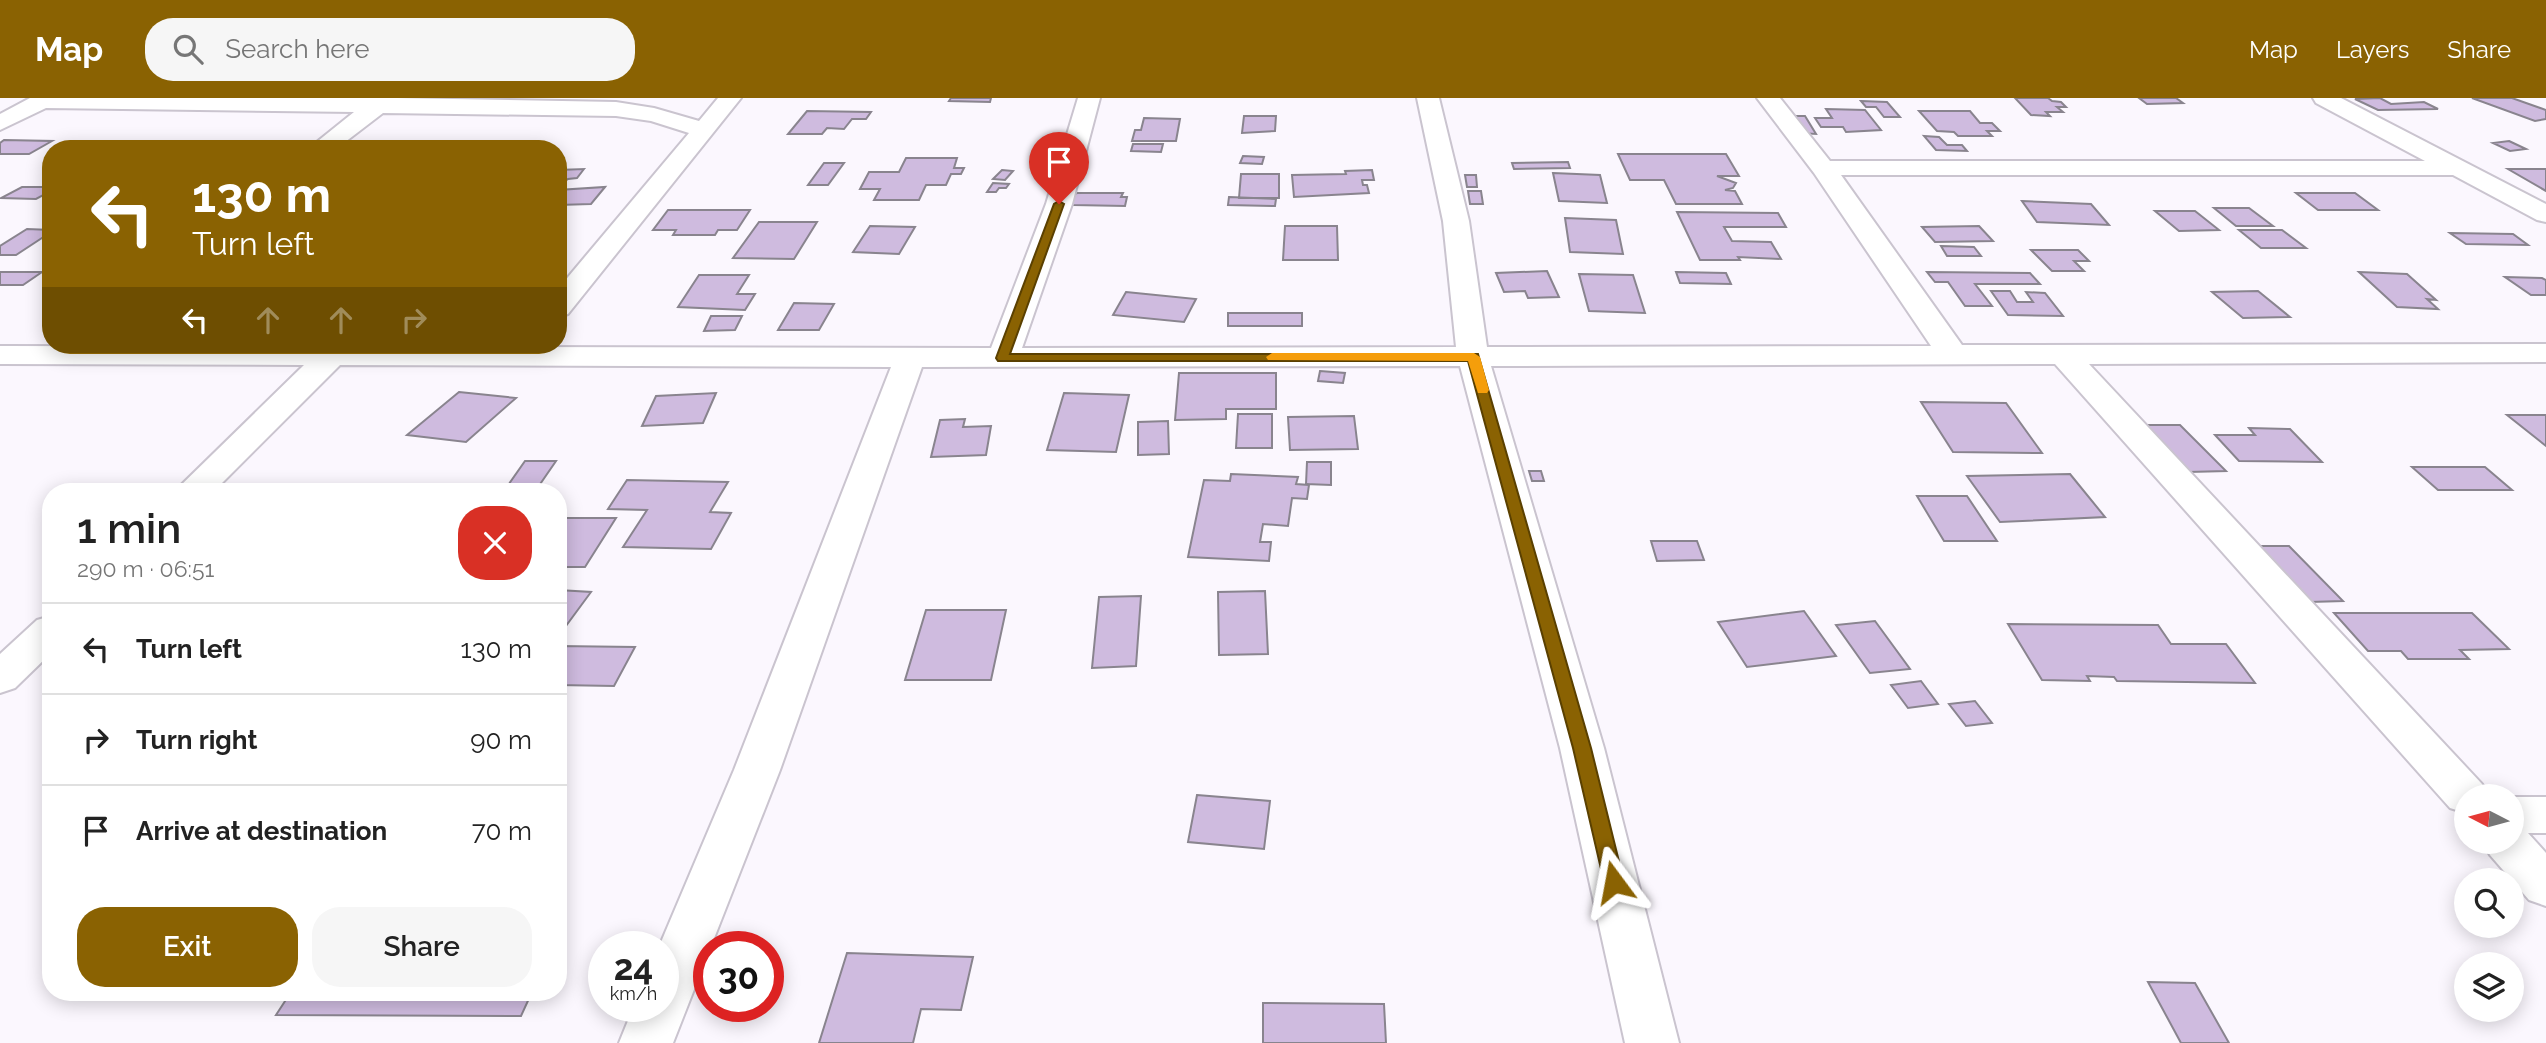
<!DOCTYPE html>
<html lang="en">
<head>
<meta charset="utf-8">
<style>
  body { margin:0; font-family:Raleway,sans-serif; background:#f6f6f6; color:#222; height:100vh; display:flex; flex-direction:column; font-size:26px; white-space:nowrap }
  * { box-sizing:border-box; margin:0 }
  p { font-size:23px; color:#767676 }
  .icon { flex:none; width:38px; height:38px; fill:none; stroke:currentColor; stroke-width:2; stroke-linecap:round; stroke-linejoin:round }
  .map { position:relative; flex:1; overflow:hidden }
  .details { position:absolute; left:42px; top:385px; width:525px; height:518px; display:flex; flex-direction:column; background:#fff; border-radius:28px; box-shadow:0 4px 18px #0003 }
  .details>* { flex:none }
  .top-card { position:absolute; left:42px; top:42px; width:525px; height:214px; border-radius:28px; box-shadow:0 4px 18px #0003; background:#8a6202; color:#fff; overflow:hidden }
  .needle { width:46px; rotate:276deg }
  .fabs { position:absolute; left:2454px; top:686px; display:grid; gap:14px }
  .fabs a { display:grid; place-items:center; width:70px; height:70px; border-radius:50%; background:#fff; box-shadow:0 4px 18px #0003; font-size:35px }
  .speed { position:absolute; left:588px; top:833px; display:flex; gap:14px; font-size:35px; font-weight:700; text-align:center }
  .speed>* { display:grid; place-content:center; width:91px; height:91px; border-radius:50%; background:#fff; box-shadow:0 4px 18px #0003; line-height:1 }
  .speed small { font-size:18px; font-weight:400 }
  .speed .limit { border:10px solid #d22; background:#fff; color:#111 }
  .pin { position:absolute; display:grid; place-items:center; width:60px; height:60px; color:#fff; margin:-72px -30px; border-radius:50% 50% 50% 0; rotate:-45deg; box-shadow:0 0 7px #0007 }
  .pin .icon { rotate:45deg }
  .me { position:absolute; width:77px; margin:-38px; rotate:347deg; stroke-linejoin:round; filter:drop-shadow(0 0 5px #0008) }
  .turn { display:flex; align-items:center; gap:24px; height:147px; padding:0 35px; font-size:32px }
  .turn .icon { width:91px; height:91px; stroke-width:2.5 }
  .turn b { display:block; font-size:49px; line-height:60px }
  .lanes { display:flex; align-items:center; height:66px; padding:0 35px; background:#0003; justify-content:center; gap:35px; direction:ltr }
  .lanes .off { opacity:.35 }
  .round { display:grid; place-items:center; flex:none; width:74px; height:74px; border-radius:28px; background:#f6f6f6 }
  .summary { display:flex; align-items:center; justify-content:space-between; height:119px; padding:0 35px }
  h1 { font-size:42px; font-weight:600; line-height:52px }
  .primary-button { display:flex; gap:14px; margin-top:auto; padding:14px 35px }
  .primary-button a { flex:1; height:80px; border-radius:28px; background:#8a6202; color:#fff; font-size:28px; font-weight:600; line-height:80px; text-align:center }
  .primary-button a+a { background:#f6f6f6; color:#222 }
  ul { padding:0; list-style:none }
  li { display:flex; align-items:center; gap:21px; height:91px; padding:0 35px; border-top:2px solid #e0e0e0 }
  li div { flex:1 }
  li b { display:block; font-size:26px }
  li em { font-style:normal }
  header { display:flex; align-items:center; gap:42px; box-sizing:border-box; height:98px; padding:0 35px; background:#8a6202; color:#fff }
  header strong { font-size:33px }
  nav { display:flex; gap:38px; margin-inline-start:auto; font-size:24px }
  .search { width:490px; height:63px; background:#f6f6f6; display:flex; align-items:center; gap:18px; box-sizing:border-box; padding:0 24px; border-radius:28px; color:#767676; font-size:26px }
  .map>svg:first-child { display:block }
  .building { fill:#cfbbdf; stroke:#89848e; stroke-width:2 }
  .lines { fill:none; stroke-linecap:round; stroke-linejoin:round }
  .minor-casing { stroke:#cac4cf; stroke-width:4 }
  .minor { fill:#fff; fill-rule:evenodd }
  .route { fill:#8a6202; stroke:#5a4001; stroke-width:2 }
  .slow { fill:#f59e0b }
</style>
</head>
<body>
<header>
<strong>Map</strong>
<div class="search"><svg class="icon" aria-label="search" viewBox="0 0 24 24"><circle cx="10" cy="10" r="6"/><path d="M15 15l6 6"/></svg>Search here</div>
<nav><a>Map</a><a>Layers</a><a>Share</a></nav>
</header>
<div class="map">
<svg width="2546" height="945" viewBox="0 0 2546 945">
  <rect width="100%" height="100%" fill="#fbf7fe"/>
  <path class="building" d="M951 0H991L990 4 949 3Z
    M2015 0H2048L2052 3 2061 4 2066 9H2057L2063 14H2046L2050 18 2031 17Z
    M2139 0H2176L2183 5 2147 6Z
    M2380 0 2391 6 2424 4 2438 11 2378 12 2355 1Z
    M2472 0H2512L2546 12V21L2535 23Z
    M1861 3 1887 4 1900 19H1884L1876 9H1866Z
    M1826 11 1865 12 1881 32 1846 34 1843 29H1821L1815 20H1832Z
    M807 13 871 14 866 21H852L844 31 827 30 822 36H788Z
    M1919 13H1970L1980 25H1992L2000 33H1987L1992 38H1958L1954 34 1937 33Z
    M1244 18H1276L1275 33 1242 35Z
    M1788 18H1805L1816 36 1799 35Z
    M1144 20 1180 21 1176 43H1132L1135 32H1141Z
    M1924 38 1939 39 1947 47H1962L1967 53 1936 52Z
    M4 42 52 43 29 56H0V45Z
    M2509 43 2526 51 2510 53 2493 45Z
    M1133 46H1163L1161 54 1131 53Z
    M1618 56H1726L1739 78H1717L1736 85 1733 90 1725 92 1735 93 1742 106H1676L1664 82H1630Z
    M1243 58 1264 59 1262 66 1240 65Z
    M906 60H957L954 70H964L961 76H951L946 87H926L919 102H874L880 91H860L869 74H899Z
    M1568 64 1570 70 1514 71 1512 65Z
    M824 65H844L828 87H808Z
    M584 71 577 80 568 81 558 88V72Z
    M2508 71H2546V93Z
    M1002 72 1013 73 1005 82 993 81Z
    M1372 72 1374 82H1362L1363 87H1367L1369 95 1294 99 1292 77 1346 76 1345 73Z
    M1553 75 1600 77 1607 105 1559 103Z
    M1241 76H1279V100H1239Z
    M1465 77H1476L1477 89H1467Z
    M993 85 1009 86 1006 90H999L996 94H987Z
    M22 89H51V93L36 101 1 100Z
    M605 89 591 106 558 107V92Z
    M1468 93H1481L1483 106H1470Z
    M1077 95H1123L1121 99H1127L1125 108 1073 107 1066 100Z
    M2296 95H2355L2378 112H2318Z
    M1229 99 1276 101 1275 108 1228 107Z
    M2022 103 2091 106 2109 127 2037 124Z
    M2214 110H2249L2273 128H2236Z
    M668 112H750L737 132H718L715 137H673L676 132H653Z
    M2155 113H2195L2219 132 2179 133Z
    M1677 114 1778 115 1786 129H1724L1732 143 1771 144 1781 161 1738 159 1740 162H1700Z
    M1565 120 1616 122 1623 156 1570 154Z
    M759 124H817L794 161 733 160Z
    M870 128 915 129 899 156 853 154Z
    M1285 128H1337L1338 162H1283Z
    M1979 128 1993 143 1935 144 1922 129Z
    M27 131 51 132V134L16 157H0V148Z
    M2239 132H2282L2306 150H2261Z
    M2450 135 2513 136 2528 147 2466 146Z
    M1941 148 1974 149 1981 158H1947Z
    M2031 152H2078L2089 163H2074L2084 173H2052Z
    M1547 173 1559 199 1528 200 1525 193 1504 194 1496 175Z
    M0 174H42L23 187H0Z
    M1676 174 1726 175 1731 186 1680 185Z
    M1927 174 2030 175 2040 186H1975L1992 208H1965L1948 184H1935Z
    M2359 174 2407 176 2436 202 2427 201 2438 211 2397 209Z
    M1579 176 1633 177 1645 215 1589 213Z
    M699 177H749L737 196H755L745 212 678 209Z
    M2505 179 2542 180 2546 182V197H2531Z
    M1991 193H2010L2017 204H2033L2026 194 2045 195 2063 218 2008 217Z
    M2258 193 2290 219 2243 220 2212 194Z
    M1126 194 1196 201 1184 224 1113 217Z
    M794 205 834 206 819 232H778Z
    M1228 215H1302V228H1228Z
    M711 218H742L735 232 704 233Z
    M1320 273 1345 275 1343 285 1318 283Z
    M1179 275H1276V311H1226V321L1175 322Z
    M459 294 516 300 466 344 407 337Z
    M716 295 703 325 642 328 656 298Z
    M1064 295 1129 297 1116 354 1047 352Z
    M1921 304 2006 305 2042 355 1953 354Z
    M1238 316H1272V350H1236Z
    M2507 317H2546V348Z
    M1354 318 1358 351 1290 352 1288 319Z
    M965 321 963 329 991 328 986 357 931 359 940 322Z
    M1168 323 1169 356 1138 357V324Z
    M2143 327H2180L2226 373 2188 374Z
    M2249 330 2290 331 2322 364 2239 363 2215 337H2255Z
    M525 363H556L536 392 504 393Z
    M1307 364H1331V387L1306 386Z
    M2412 369H2485L2512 392H2438Z
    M1529 373H1541L1544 383H1532Z
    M1231 376 1298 379 1296 386 1309 387 1307 401 1292 400 1288 428 1263 426 1260 444H1271L1269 463 1188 459 1204 382 1230 383Z
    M2070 376 2105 419 2000 424 1967 378Z
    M627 382 728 384 710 414 731 415 711 451 623 449 647 412 608 411Z
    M1917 398H1967L1997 443H1944Z
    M562 420H616L585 469H558V426Z
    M1651 443H1697L1704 462 1657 463Z
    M2257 448H2289L2343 503 2309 504Z
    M558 492 591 494 560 536H558Z
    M1265 493 1268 556 1219 557 1218 494Z
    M1141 498 1136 568 1092 570 1099 499Z
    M926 512H1006L991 582H905Z
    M1804 513 1836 558 1747 569 1718 524Z
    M2334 515H2472L2509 551 2460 552 2469 561H2408L2401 553H2368Z
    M1875 523 1910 571 1870 575 1836 527Z
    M2008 526 2158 527 2171 546H2226L2255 585 2117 583 2114 579 2087 578 2090 583 2042 582Z
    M558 548 635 549 614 588 558 587Z
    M1921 583 1938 606 1908 610 1891 587Z
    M1975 603 1992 625 1966 628 1949 606Z
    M1197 697 1270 703 1264 751 1188 744Z
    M847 855 973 859 961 912 921 911 913 945H819Z
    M2148 884 2195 885 2229 945H2181Z
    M291 894H532L521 918 276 917Z
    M1263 905 1384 906 1386 945H1263Z"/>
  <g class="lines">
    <g class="minor-casing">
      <path id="minor" d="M30 0H397L616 4 654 10 699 23 718 0H741L568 216 558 219V191L689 35 651 23 616 18 383 15 336 51H308L354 14 46 10 0 32V16Z
        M1078 0H1100L1072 106 1022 250 1456 249 1443 123 1417 0H1439L1469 123 1487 249 1931 248 1814 75 1757 0H1780L1830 63H2425L2316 5 2313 0H2341L2546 106V124L2537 122 2453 77H1841L1962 247 2546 246V264L2089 266 2482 686 2489 698H2466V715L2450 710 2055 266 1491 268 1604 650 1679 945H1625L1560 650 1460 268 922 269 780 672 673 945H619L634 908H663V849H659L734 672 891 269 340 267 213 394H174L304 267 0 266V248L991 250 1046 106Z
        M51 518V555L15 590 0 595V556L37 522Z
        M2511 699H2546V735H2528L2546 755V808L2529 802 2490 757 2483 744H2511Z"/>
    </g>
    <use href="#minor" class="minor"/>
  </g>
  <path class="route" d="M1059 103 1064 106 1010 256H1478L1591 650 1624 784 1621 790 1614 792 1607 790 1604 784 1573 650 1468 263H998L996 260 1054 106Z"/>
  <path class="slow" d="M1272 255H1474L1480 259 1489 292 1487 295H1478L1468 263 1268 262 1266 259Z"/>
</svg>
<div class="fabs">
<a><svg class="needle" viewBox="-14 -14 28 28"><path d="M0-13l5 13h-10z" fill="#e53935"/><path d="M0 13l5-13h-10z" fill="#767676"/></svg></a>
<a><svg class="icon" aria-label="search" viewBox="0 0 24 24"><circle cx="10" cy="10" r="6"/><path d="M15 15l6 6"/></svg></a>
<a><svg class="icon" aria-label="layers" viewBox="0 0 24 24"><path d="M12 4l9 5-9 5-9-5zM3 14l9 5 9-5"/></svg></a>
</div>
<div class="speed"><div>24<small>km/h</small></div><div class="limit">30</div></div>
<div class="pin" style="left:1059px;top:106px;background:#d93025"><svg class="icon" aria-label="arrive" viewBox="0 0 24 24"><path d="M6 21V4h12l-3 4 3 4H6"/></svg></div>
<svg class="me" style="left:1614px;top:784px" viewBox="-20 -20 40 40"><path d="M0-17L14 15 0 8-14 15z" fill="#8a6202" stroke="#fff" stroke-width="4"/></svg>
<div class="top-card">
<div class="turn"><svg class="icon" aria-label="left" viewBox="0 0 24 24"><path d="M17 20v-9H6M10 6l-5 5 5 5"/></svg><div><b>130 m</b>Turn left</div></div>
<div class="lanes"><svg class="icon" aria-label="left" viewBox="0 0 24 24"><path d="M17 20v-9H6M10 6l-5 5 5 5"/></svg><svg class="icon off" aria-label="ahead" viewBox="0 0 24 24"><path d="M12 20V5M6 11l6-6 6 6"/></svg><svg class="icon off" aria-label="ahead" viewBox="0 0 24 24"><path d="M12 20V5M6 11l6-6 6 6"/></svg><svg class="icon off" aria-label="right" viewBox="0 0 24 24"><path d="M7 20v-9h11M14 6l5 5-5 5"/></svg></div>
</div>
<section class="details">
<div class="summary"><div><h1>1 min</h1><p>290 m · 06:51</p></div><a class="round" style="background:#d93025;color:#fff"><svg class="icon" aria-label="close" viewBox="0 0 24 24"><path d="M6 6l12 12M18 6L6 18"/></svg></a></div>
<ul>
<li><svg class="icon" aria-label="left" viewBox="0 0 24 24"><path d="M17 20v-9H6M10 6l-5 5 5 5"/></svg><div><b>Turn left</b></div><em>130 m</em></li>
<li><svg class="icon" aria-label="right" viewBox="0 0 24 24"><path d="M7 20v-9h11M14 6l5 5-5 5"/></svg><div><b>Turn right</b></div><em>90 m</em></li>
<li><svg class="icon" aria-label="arrive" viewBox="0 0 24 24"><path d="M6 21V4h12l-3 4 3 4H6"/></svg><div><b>Arrive at destination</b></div><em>70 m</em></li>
</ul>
<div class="primary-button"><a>Exit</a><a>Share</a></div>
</section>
</div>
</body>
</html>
